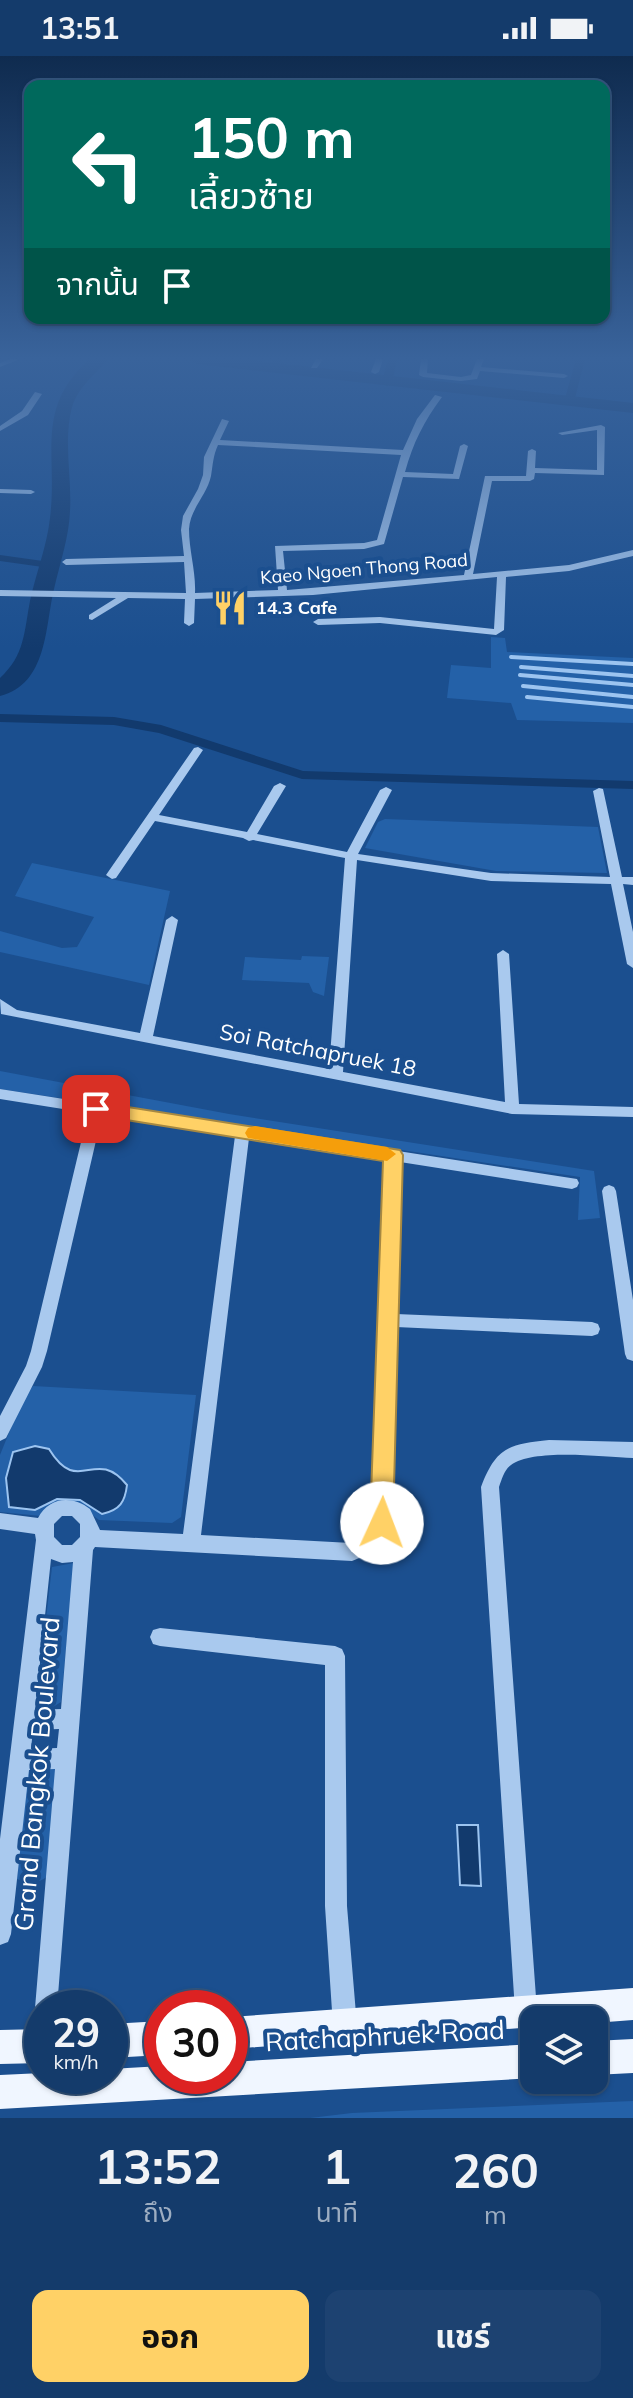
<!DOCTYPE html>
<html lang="th">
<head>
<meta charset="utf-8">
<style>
  body { margin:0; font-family:Mulish,"Noto Sans Thai",sans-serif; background:#1d4271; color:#f1f3f6; height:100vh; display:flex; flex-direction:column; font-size:30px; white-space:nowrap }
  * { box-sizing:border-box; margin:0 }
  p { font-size:26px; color:#9dadc1 }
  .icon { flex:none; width:44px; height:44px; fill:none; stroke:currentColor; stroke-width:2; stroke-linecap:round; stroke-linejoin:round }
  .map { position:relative; height:2062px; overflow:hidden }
  .side { display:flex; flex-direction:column; background:#143b6b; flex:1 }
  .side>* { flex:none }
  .hud { position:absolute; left:24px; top:24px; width:586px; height:244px; border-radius:16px; box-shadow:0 2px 6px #0004,0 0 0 2px #33557e; background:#00695c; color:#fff; overflow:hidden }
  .fabs { position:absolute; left:520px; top:1950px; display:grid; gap:16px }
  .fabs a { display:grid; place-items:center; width:88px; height:88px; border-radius:16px; background:#143b6b; box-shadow:0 2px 6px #0004,0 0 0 2px #33557e; font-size:40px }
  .speed { position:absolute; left:24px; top:1934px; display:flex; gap:16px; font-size:40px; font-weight:700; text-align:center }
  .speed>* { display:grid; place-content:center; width:104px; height:104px; border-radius:50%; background:#143b6b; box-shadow:0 2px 6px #0004,0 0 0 2px #33557e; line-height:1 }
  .speed small { font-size:20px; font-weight:400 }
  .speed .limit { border:12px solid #d22; background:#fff; color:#111 }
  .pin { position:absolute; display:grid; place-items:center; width:68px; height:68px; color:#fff; margin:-34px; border-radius:16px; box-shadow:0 4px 12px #0006 }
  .me { position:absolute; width:88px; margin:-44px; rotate:2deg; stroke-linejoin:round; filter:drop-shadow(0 0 6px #0008) }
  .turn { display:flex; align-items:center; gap:28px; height:168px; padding:0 32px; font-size:36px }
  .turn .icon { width:104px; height:104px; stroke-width:2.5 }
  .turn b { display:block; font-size:56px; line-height:68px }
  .then { display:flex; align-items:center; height:76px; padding:0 32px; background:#0003; gap:16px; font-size:30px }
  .eta { display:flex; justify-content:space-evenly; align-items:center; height:136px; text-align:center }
  .eta b { font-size:48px; font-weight:700; line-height:56px }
  .button { display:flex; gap:16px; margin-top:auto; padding:16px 32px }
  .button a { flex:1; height:92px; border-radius:16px; background:#ffd166; color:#111; font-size:32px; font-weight:700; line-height:92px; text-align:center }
  .button a+a { background:#1d4271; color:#f1f3f6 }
  .status { display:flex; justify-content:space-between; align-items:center; height:56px; padding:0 40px; background:#143b6b; direction:ltr }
  .status svg { height:22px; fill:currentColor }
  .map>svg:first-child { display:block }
  .green { fill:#2461a8 }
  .water { fill:#123a6d; stroke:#9cc4f0; stroke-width:2 }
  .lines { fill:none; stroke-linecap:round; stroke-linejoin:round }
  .stream { stroke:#9cc4f0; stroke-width:4 }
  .canal { fill:#123a6d; fill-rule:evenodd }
  .river { fill:#123a6d; fill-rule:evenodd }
  .minor { fill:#a9c9ee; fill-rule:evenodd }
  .major { fill:#f0f6ff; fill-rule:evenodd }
  .route { fill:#ffd166; stroke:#a68842; stroke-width:2 }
  .slow { fill:#f59e0b }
  .labels { text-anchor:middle; stroke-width:8; stroke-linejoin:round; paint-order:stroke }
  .far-street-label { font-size:18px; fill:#fff; stroke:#1b4f8f }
  .far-poi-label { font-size:18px; font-weight:bold; fill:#fff; stroke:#1b4f8f; text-anchor:start }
  .street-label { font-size:22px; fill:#fff; stroke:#1b4f8f }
  .near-street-label { font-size:26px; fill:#fff; stroke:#1b4f8f }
</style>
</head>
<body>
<div class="status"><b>13:51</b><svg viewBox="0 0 49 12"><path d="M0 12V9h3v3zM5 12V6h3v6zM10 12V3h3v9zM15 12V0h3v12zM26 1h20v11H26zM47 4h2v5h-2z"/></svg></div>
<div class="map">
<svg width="633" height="2062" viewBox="0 0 633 2062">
  <rect width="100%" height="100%" fill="#1b4f8f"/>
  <path class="green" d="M491 581 505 582 507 596 633 602V667L517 664 511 647 447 642 451 609 491 612Z
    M385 763 598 771 607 817 496 815 365 792 378 766Z
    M32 807 170 835 149 929 0 896V875L62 892 77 891 94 861 15 840Z
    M302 900 329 901 324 940 313 936 309 927 242 924 245 901 301 904Z
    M0 1015 229 1058 594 1115 600 1162 578 1164 580 1121 0 1033Z
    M33 1330 196 1339 181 1461 172 1467 99 1464 78 1448 41 1460 0 1456V1399L21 1347Z
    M74 1507 61 1646 53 1651 36 1649 52 1511Z
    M56 1711 48 1820C37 1828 30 1828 17 1823L25 1721 32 1712Z
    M633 2045V2062H310L352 2057Z"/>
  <path class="water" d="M35 1390 49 1393C79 1442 94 1389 127 1429 125 1446 120 1454 102 1458L80 1444 57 1443 35 1454 9 1451 6 1422 13 1396Z
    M457 1769H478L481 1830 460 1829Z"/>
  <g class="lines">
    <path class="stream" d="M511 601 633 608
      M521 611 633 620
      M520 619 633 629
      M523 630 633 641
      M527 641 633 651"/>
    <path class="canal" d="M274 303H283L272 315H266Z
      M388 303H397L392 327 387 330 382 327Z
      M576 303H585L574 346 569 349 564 346Z
      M0 499 50 506 56 509 50 512 0 505Z
      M0 658 114 661 161 669 303 715 633 725V733L302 723 159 677 114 669 0 666Z"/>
    <path class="river" d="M90 303H108C94 320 79 330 72 351 63 385 72 421 70 455 69 481 60 507 54 533 45 570 48 628 0 640V622C25 599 24 576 30 545 36 517 47 490 50 462 58 398 34 352 90 303Z
      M189 303H241L633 347V357L197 308Z"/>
    <path class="minor" d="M10 303H20L0 311V307Z
      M316 303H323L317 312H311Z
      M376 303H383L379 316 375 318 371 316Z
      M421 303H428L427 317 461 321 471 319 477 303H484L481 311 564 318 568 320 564 322 480 315 477 323 461 325 423 321 419 319Z
      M35 336 42 338 28 359 0 375V370L22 355Z
      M435 339 442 341C424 365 413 387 405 416L453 418 460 390 464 388 468 390 459 423 403 421 384 488 364 493 283 495 287 534 464 519 485 420H526L528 395 532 393 536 395 535 412 597 414V374L562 379 558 377 601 369 605 371 604 419 535 417 534 423 530 425H492L473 518 569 509 633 494V500L569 515 506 521 504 574 496 579 380 567 318 569 313 566 318 563 380 561 494 573 497 521 313 539 195 543 194 567 189 570 184 567 185 543 128 542 92 564 89 563V559L116 542 0 540V534L186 537 184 506 66 509 62 506 66 503 184 500 181 474 183 460 198 433 203 419 204 401 222 363 229 365 220 384 403 394 417 363ZM218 389 401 399 377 484 364 487 275 490 278 534 195 537C196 515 189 495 189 473 190 453 207 439 211 420 213 408 213 400 218 389Z
      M0 433 31 434 35 436 31 438 0 437Z
      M198 691 203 694 159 759 247 776 274 730 280 727 286 730 257 778 347 796 380 734 386 731 392 734 358 798 491 817 610 821 593 735 599 732 603 733 622 821H633V829L623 828 633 876V912L627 908 611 828 491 825 357 804 343 1016 505 1046 497 898 503 894 509 898 519 1048 633 1051V1061L512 1058 1 958 0 943 17 954 140 977 166 864 172 860 178 864 153 980 329 1013 345 802 253 784 249 785 243 782 155 765 116 822 112 823 106 819 194 692Z
      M0 1033 577 1123 579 1127 577 1131 572 1133 400 1106 396 1258 592 1266 598 1268 600 1273 598 1278 592 1280 396 1271 391 1467C380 1491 377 1495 352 1505L95 1491 93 1494 57 1952H42V1962L38 1960 35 1952 55 1713 29 1714 11 1878 8 1886 0 1889V1783L36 1484 35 1478 0 1473V1457L38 1462C49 1441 72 1439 90 1453L100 1474 183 1478 235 1080 102 1059 47 1295 42 1311 6 1382 0 1385V1360L26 1310 31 1295 88 1057 0 1043ZM249 1082 386 1103 373 1466 365 1481 351 1487 201 1479ZM62 1460H72L80 1468V1481L72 1489H62L54 1481V1468ZM51 1503 62 1507 73 1506 61 1653 35 1654ZM59 1673 57 1692 31 1693 33 1674Z
      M609 1129 614 1131 616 1135 633 1244V1305L627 1303 625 1298 602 1135 604 1131Z
      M549 1384 633 1386V1402C604 1401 534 1392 511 1409 504 1414 502 1423 499 1431L537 1955 534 1963 526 1966 518 1963 515 1955 481 1431C496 1392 508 1388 549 1384Z
      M160 1572 335 1590 342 1593 345 1600 347 1850 357 1970 353 1978 345 1982 337 1978 333 1970 325 1850V1609L160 1590 153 1588 150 1581 153 1574Z"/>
    <path class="major" d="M633 1932V1964L594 1967V1964H534V1971L230 1993V1961Z
      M162 1965V1999L110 2002V1968Z
      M42 1973V2007L0 2008V1974Z
      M633 1983V2017L594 2019V1985Z
      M534 1988V2022L0 2053V2019L42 2017V2020H110V2013L162 2010V2020H230V2006Z"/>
  </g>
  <linearGradient id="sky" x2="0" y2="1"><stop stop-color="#0f2b4f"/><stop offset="0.51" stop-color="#39639b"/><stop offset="1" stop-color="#39639b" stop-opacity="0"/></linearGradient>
  <rect width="633" height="592" fill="url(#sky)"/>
  <path class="route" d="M96 1046 400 1094 403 1099 393 1467 390 1475 382 1478 373 1475 370 1467 383 1105 89 1058 87 1053Z"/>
  <path class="slow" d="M255 1070 387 1091 396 1098 387 1105 248 1082 245 1077 248 1072Z"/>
  <defs>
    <g id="restaurant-bare" transform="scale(2.76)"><path d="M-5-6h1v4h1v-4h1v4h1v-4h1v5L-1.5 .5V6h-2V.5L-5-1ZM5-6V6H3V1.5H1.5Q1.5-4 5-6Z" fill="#ffd166" stroke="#1b4f8f" stroke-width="2.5" paint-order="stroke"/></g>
  </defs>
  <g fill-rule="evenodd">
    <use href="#restaurant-bare" x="230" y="552"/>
  </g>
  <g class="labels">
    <g class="far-street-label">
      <text transform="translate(364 513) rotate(-5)" y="6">Kaeo Ngoen Thong Road</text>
    </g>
    <g class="far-poi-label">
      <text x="256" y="558">14.3 Cafe</text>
    </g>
    <g class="street-label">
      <text transform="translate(318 994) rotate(11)" y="8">Soi Ratchapruek 18</text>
    </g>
    <g class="near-street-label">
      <text transform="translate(37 1718) rotate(-85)" y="9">Grand Bangkok Boulevard</text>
      <text transform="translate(385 1980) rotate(-3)" y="9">Ratchaphruek Road</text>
    </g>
  </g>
</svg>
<div class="fabs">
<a><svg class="icon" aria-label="layers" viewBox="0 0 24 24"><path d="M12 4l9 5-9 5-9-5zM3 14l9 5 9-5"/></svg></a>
</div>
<div class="speed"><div>29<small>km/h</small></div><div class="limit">30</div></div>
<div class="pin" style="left:96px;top:1053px;background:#d93025"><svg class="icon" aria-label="arrive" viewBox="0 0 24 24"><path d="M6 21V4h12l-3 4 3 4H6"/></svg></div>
<svg class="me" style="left:382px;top:1467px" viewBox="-20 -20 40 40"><circle r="19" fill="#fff"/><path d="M0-13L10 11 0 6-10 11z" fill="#ffd166"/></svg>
<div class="hud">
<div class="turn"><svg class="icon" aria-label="left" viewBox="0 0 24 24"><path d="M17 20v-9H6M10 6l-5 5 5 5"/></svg><div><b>150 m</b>เลี้ยวซ้าย</div></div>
<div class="then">จากนั้น<svg class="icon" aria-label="arrive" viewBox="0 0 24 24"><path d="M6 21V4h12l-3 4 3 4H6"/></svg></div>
</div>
</div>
<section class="side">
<div class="eta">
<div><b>13:52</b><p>ถึง</p></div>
<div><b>1</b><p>นาที</p></div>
<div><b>260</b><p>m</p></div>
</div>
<div class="button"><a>ออก</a><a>แชร์</a></div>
</section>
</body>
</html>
